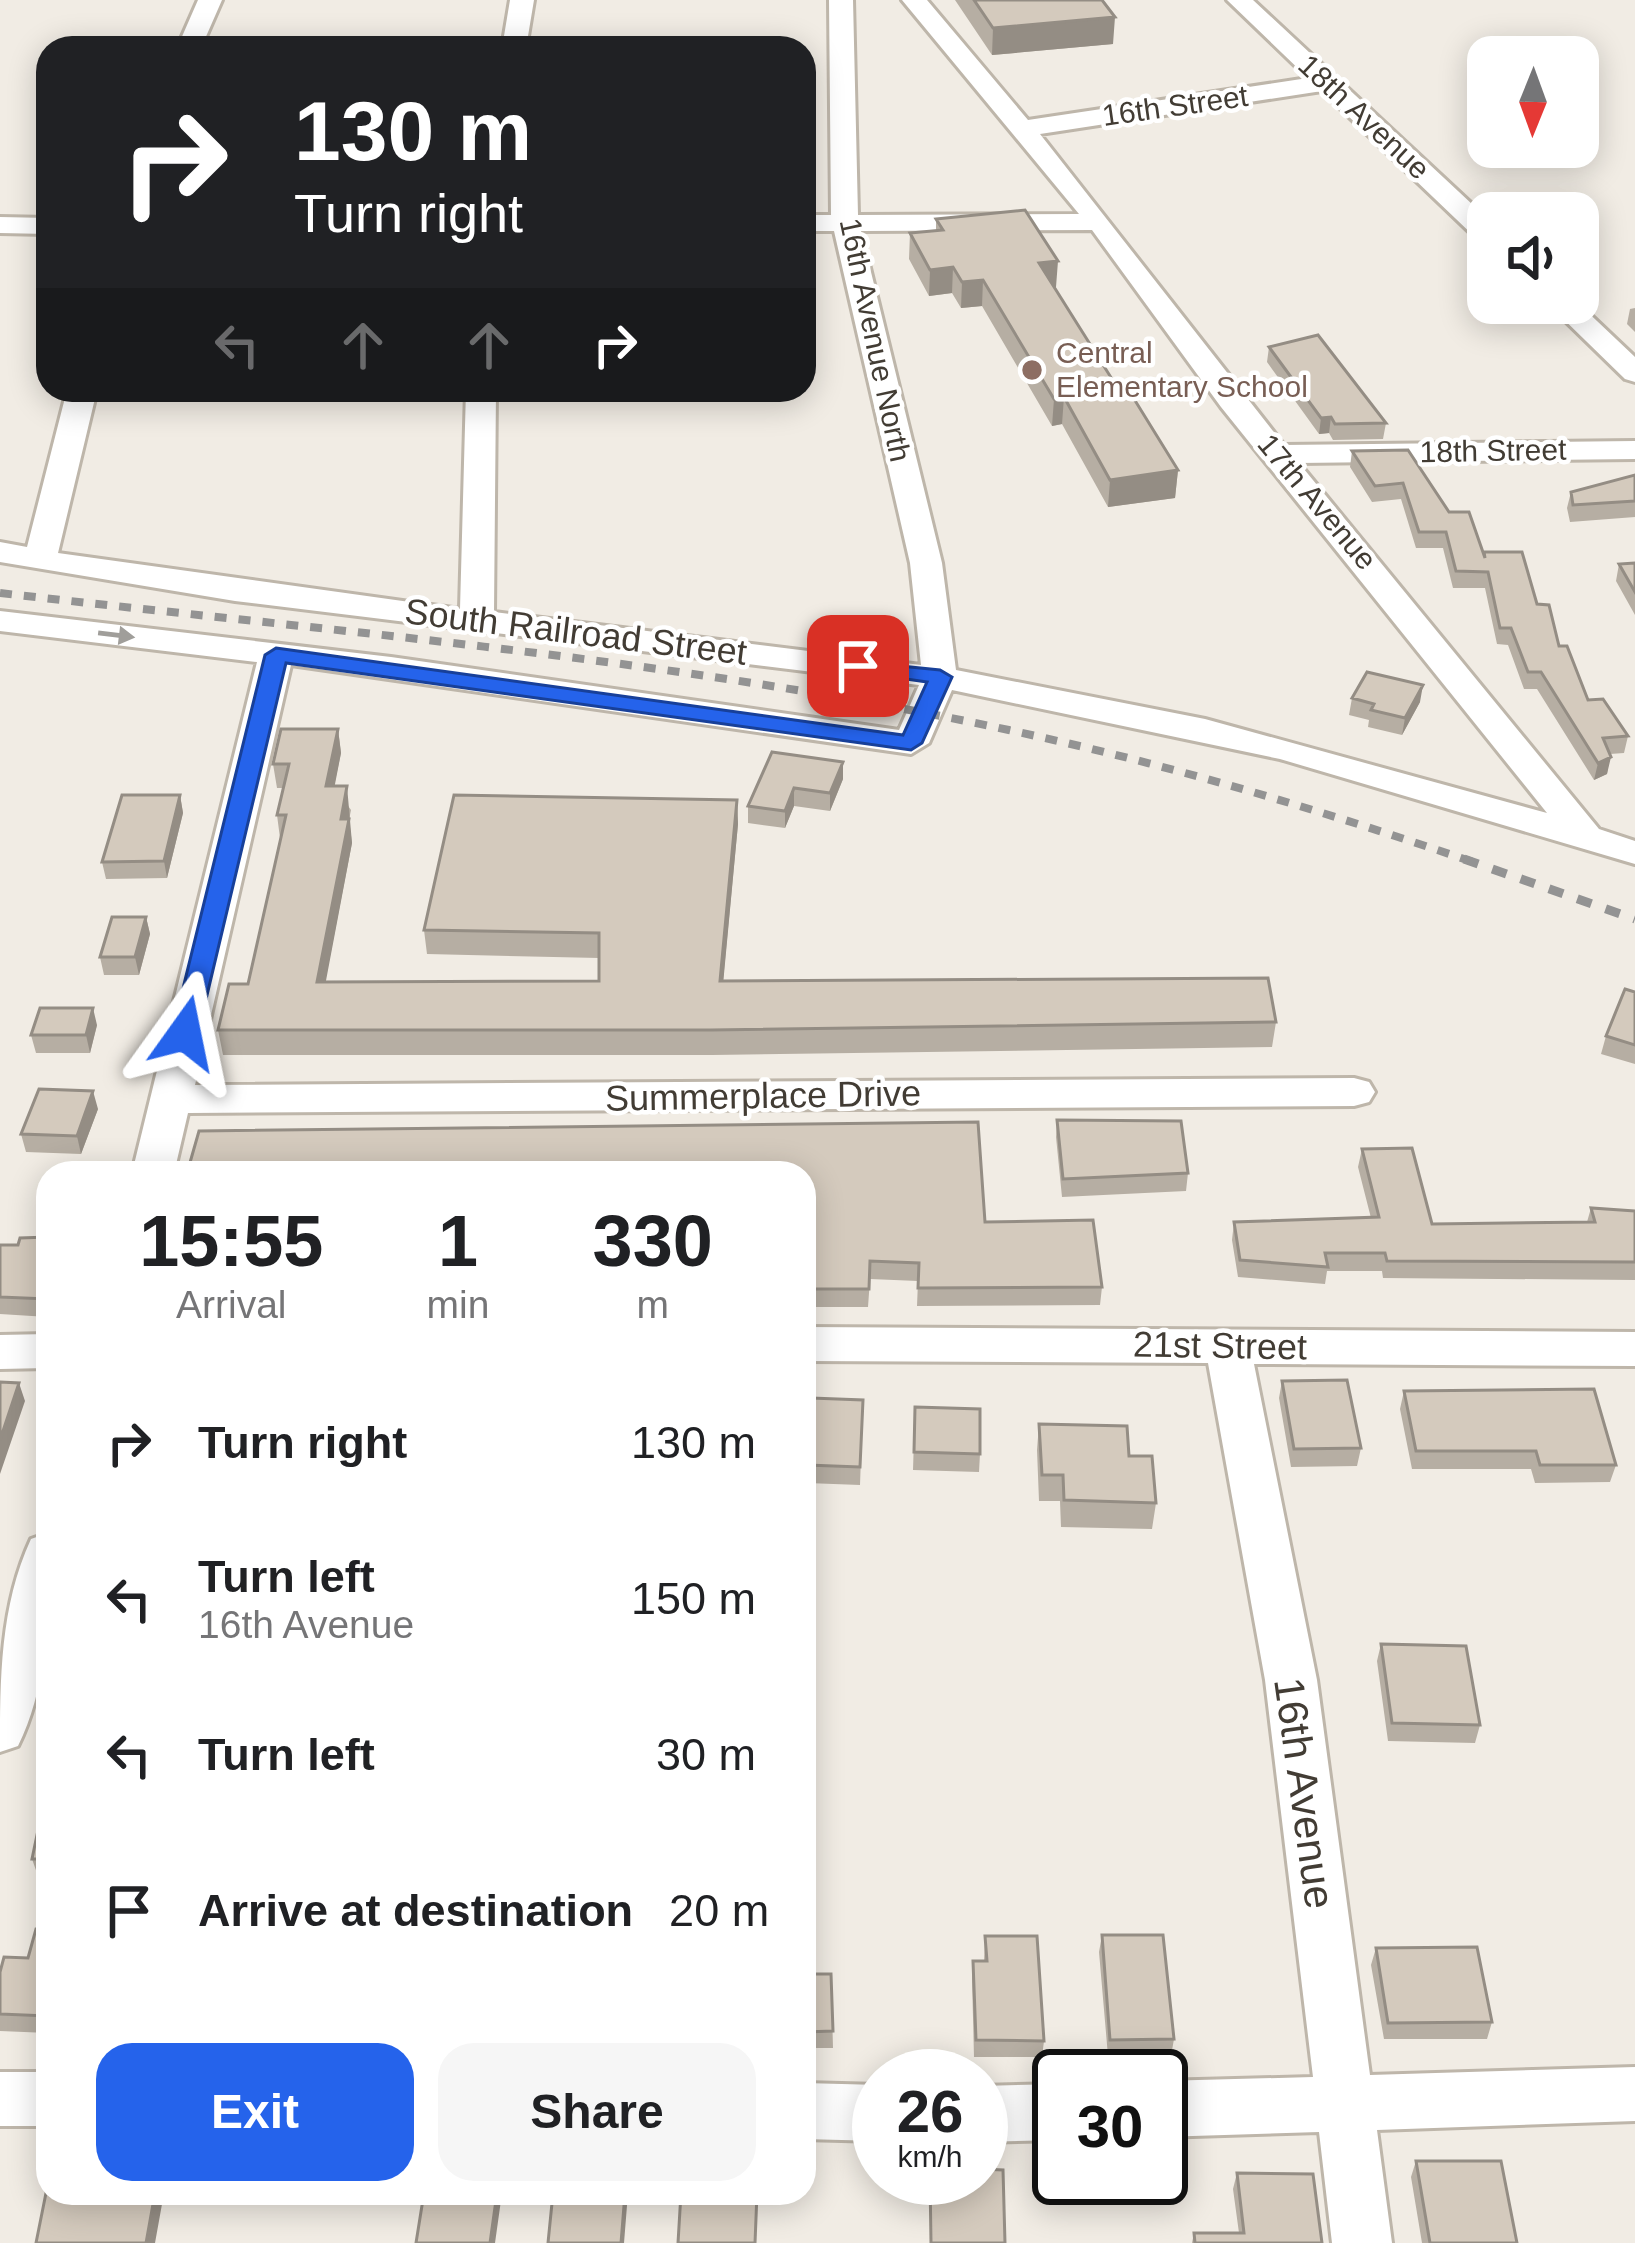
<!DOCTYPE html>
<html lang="en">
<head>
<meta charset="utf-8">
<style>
  body { margin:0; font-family:Helvetica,sans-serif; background:#f6f6f6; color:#202124; height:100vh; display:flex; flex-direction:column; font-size:45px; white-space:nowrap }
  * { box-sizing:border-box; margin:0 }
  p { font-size:39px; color:#757577 }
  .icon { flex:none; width:66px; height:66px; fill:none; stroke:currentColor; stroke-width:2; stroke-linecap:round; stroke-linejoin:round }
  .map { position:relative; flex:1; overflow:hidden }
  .panel { position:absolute; left:36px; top:1161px; width:780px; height:1044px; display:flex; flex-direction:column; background:#fff; border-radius:36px; box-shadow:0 6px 30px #0003 }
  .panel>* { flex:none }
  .hud { position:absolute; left:36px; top:36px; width:780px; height:366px; border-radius:36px; box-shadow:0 6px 30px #0003; background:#202124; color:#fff; overflow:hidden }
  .needle { width:78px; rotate:181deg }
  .fabs { position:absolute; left:1467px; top:36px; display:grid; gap:24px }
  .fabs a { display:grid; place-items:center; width:132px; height:132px; border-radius:24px; background:#fff; box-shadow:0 6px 30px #0003; font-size:60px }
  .speed { position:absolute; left:852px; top:2049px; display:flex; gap:24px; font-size:60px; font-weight:700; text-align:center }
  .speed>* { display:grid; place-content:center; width:156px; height:156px; border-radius:50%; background:#fff; box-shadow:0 6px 30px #0003; line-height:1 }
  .speed small { font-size:30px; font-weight:400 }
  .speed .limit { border:6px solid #111; border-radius:18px; background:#fff; color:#111 }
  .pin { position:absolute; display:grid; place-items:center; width:102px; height:102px; color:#fff; margin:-51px; border-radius:24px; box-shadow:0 6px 18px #0006 }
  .me { position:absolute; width:132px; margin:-66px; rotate:12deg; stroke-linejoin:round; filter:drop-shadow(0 0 9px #0008) }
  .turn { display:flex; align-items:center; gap:42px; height:252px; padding:0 60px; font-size:54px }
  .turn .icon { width:156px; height:156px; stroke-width:2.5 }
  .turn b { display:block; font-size:84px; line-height:102px }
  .lanes { display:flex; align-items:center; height:114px; padding:0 60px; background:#0003; justify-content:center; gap:60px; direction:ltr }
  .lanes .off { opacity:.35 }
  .eta { display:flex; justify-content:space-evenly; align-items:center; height:204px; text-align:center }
  .eta b { font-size:72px; font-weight:800; line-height:84px }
  .button { display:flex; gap:24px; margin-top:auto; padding:24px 60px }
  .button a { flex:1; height:138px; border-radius:36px; background:#2563eb; color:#fff; font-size:48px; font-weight:800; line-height:138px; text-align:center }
  .button a+a { background:#f6f6f6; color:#202124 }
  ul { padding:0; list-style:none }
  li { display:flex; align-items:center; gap:36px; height:156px; padding:0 60px }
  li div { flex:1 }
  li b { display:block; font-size:45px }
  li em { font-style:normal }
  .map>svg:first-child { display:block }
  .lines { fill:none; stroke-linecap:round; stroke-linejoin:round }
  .minor-casing { stroke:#beb6aa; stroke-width:6 }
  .minor { fill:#fff; fill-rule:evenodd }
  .rail-far1 { stroke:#939393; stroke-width:8; stroke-dasharray:12 12; stroke-linecap:butt }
  .rail { stroke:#939393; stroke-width:9; stroke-dasharray:15 15; stroke-linecap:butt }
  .wall { fill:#b6aea3 }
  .shaded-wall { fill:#948d84 }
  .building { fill:#d4cabd; stroke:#948d84; stroke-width:3 }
  .oneway { fill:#a09e9a }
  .route { fill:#2563eb; stroke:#184099; stroke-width:3 }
  .education-dot { fill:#8d6e63; stroke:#fff; stroke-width:4.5 }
  .labels { text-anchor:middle; stroke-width:9; stroke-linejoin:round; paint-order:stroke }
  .far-street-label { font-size:30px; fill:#423c34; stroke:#fff }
  .far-education-label { font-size:30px; fill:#785e54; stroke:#fff; text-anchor:start }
  .street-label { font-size:36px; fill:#423c34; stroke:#fff }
  .near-street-label { font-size:42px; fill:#423c34; stroke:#fff }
</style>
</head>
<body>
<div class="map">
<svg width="1635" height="2243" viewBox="0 0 1635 2243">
  <rect width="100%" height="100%" fill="#f1ece4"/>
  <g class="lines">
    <g class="minor-casing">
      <path id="minor" d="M198 0H222L201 48H177Z
        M510 0H534L526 48H502Z
        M829 0H853L858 215 1079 214 902 0H927L1028 120 1308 78 1227 0H1253L1488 219V242L1478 240 1322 91 1040 134 1284 445 1635 441V459L1299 463 1599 829 1635 841V864L1280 759 952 690 929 743 911 754 291 665 195 1085 1354 1078 1369 1082 1375 1092 1369 1102 1354 1106 188 1113 174 1173H132L257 662 0 631V611L391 657 899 730 919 685 235 601 0 562V542L27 547 67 390H97L58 553 460 609 466 390H496L494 612 921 665 910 563 834 231H804V215H831ZM1092 230 1221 407 1547 813 1205 719 956 670 942 563 861 231Z
        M0 217 48 218V234L0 233Z
        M1547 303H1578L1635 357V382L1625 379Z
        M804 1327 1635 1332V1366L1254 1364 1317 1680 1370 2075 1635 2067V2121L1377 2130 1392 2243H1332L1319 2132 1161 2137V2081L1313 2077 1265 1680 1208 1363 804 1361Z
        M48 1334V1368L0 1369V1335Z
        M48 1533C48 1606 51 1679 18 1746L0 1752C0 1679 0 1606 31 1539Z
        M0 2072H48V2126H0Z
        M804 2083 879 2085V2141L804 2139Z
        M1059 2084V2140L981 2142V2086Z"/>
    </g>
    <use href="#minor" class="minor"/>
    <path class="rail-far1" d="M0 593C345 633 696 660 1036 736 1184 769 1329 813 1473 862"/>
    <path class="rail" d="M1464 859 1635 919"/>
  </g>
  <path class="wall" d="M955 0H1102L1113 44 992 55Z
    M936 219 1056 287 1054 288 1122 395 1178 470 1175 498 1108 507 1062 424 1052 426 982 306 961 308 952 293 929 296 909 259 910 233 936 231Z
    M1635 308V332L1627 324 1630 309Z
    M1269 347 1386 423 1383 439 1333 440 1329 433 1319 434 1267 362Z
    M1352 451 1449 512 1483 553 1537 604 1588 700 1628 736 1624 753 1610 754 1607 774 1594 780 1537 689H1524L1508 645 1497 644 1485 588H1453L1443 548H1416L1401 499 1372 502 1350 467Z
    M1635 475V517L1570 522 1567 508 1571 492Z
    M1635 563V615L1616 581 1619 564Z
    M1352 698 1420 702 1402 735 1368 727 1369 720 1349 715Z
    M338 729 341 753 334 786 351 810 349 820 352 843 325 982 599 981V958L427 954 424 930 737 800 738 824 723 981 1276 1022 1272 1047 712 1055H223L218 1030 248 984 280 838 277 815 283 788H277L273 764Z
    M843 762V779L830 811 794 806 785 828 748 823V806Z
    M180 795 183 813 167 878 106 879 102 862Z
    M146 917 150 934 139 975H104L100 957Z
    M1635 992V1064L1601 1054 1606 1036Z
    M97 1025 90 1053H36L31 1035Z
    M98 1109 81 1154 26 1152 21 1134Z
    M1057 1120 1188 1173 1186 1191 1062 1197 1056 1137Z
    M1362 1149 1432 1224 1587 1222 1591 1208 1635 1211V1280L1383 1278 1382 1271H1327L1325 1284 1238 1277 1232 1240 1234 1222 1371 1218 1358 1167Z
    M804 1173 985 1222 1102 1287 1100 1305 917 1306 918 1281 870 1279 868 1307H804Z
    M48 1237V1317L0 1314V1245H18Z
    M1282 1381 1361 1448 1357 1466 1291 1467 1279 1398Z
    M1404 1391 1616 1465 1610 1482 1535 1483 1531 1469H1412L1400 1409Z
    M863 1400 860 1485 807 1483V1462H804V1405Z
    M915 1407 980 1454 979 1472 913 1470Z
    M1039 1424 1129 1456 1156 1503 1152 1529 1061 1527 1060 1501H1039L1037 1450Z
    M1381 1644 1480 1725 1475 1743 1388 1741 1377 1661Z
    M48 1782V1876H38L32 1859Z
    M48 1929V2033L0 2031V1972L28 1958Z
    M1102 1935 1174 2039 1171 2056H1108L1099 1952Z
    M985 1936 1044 2041 1042 2057H974L972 1978 973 1961H984Z
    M1376 1948 1492 2022 1487 2039H1384L1371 1965Z
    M804 1974H831L833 2048H804Z
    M1416 2161 1517 2243H1422L1411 2177Z
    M1237 2173 1322 2243H1192L1194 2233H1239L1233 2189Z"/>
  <path class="shaded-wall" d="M1115 17 1113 44 992 55 993 28Z
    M1058 261 1056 287 1037 289 1039 263Z
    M953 267 952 293 929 296 930 270Z
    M983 280 982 306 961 308 962 282Z
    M1064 397 1062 424 1052 426 1054 399Z
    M1331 417 1329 433 1319 434 1321 418Z
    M1178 470 1175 498 1108 507 1110 480Z
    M1423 685 1420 702 1402 735 1405 718Z
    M338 729 341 753 330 810 326 786Z
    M1611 757 1607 774 1594 780 1598 763Z
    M843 762V779L830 811V793Z
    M347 786 352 843 321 1007 317 982 341 819Z
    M794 788V806L785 828V811Z
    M180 795 183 813 167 878 164 861Z
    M737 800 738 824 721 1006 720 981Z
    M146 917 150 934 139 975 135 957Z
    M93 1008 97 1025 90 1053 86 1035Z
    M93 1091 98 1109 81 1154 77 1136Z
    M19 1383 25 1401 0 1474V1440Z
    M155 2193H164L155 2243H146Z
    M497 2193H502L495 2243H490Z
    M625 2193H628L624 2243H621Z"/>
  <path class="building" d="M974 0H1102L1115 17 993 28Z
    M1025 210 1058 261 1039 263 1122 395 1131 394 1178 470 1110 480 1064 397 1054 399 983 280 962 282 953 267 930 270 910 233 943 230 936 219Z
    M1318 335 1386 423 1335 424 1331 417 1321 418 1269 347Z
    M1408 450 1449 512H1469L1485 558 1484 552H1522L1537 604 1549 605 1559 646H1567L1588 700 1603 699 1628 736 1603 738 1611 757 1598 763 1541 672H1528L1511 628H1500L1488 572 1456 571 1446 532H1419L1403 483 1375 486 1352 451Z
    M1635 475V501L1573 505 1571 492Z
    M1635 563V592L1619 564Z
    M1367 672 1423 685 1405 718 1371 710 1374 704 1352 698Z
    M281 729H338L326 786H347L341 819H349L317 982 599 981V933L424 930 454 795 737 800 720 981 1268 978 1276 1022 711 1030H218L229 984H248L286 815H277L289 764H273Z
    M772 752 843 762 830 793 794 788 785 811 748 806Z
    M122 795H180L164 861 102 862Z
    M112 917H146L135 957H100Z
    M1625 989 1635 992V1045L1606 1036Z
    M40 1008H93L86 1035H31Z
    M39 1089 93 1091 77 1136 21 1134Z
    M1057 1120 1181 1121 1188 1173 1063 1179Z
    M978 1122 985 1222 1093 1220 1102 1287 918 1288 919 1263 870 1261 869 1289H804V1173H187L199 1131Z
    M1412 1148 1432 1224 1595 1222 1591 1208 1635 1211V1262L1387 1261 1385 1253H1325L1328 1267 1240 1260 1234 1222 1379 1217 1362 1149Z
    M48 1237V1299L0 1297V1245H18L20 1238Z
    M1347 1380 1361 1448 1294 1449 1282 1381Z
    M0 1382 19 1383 0 1440Z
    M1594 1389 1616 1465H1540L1536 1451H1416L1404 1391Z
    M811 1398 863 1400 860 1467 807 1465 808 1444H804V1405H811Z
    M915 1407 980 1409V1454L914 1452Z
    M1039 1424 1127 1426 1129 1456H1152L1156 1503 1064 1500 1063 1475H1042Z
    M1381 1644 1466 1646 1480 1725 1392 1723Z
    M48 1782V1859H32Z
    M36 1929H48V2016L0 2014V1972L4 1957 28 1958Z
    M1102 1935H1163L1174 2039 1110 2040Z
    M985 1936H1037L1044 2041 976 2040 973 1961H987Z
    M1477 1947 1492 2022 1388 2023 1376 1948Z
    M804 1974H831L833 2031 804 2032Z
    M1416 2161H1501L1517 2243H1430Z
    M981 2169 1003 2170 1005 2243H931L930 2178H981Z
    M1237 2173 1313 2174 1322 2243H1195L1194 2233H1244Z
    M48 2183V2193H155L146 2243H36Z
    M424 2193H497L490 2243H416Z
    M553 2193H625L621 2243H548Z
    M681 2193H757L755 2243H678Z"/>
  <defs><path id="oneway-solid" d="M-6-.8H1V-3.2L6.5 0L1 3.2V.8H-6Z" transform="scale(3)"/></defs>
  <use class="oneway" href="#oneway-solid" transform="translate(116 635) rotate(7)"/>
  <path class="route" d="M276 648 903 735 927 682 850 671V661L940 670 952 677 922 743 911 750 286 663 198 1033 185 1042 172 1033 265 655Z"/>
  <circle class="education-dot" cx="1032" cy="370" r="12"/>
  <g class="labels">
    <g class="far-street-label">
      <text transform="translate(1175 106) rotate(-8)" y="10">16th Street</text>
      <text transform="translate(1364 117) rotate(43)" y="10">18th Avenue</text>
      <text transform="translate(875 340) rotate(78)" y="10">16th Avenue North</text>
      <text transform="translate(1493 451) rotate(-1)" y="10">18th Street</text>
      <text transform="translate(1317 502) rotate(50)" y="10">17th Avenue</text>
    </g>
    <g class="far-education-label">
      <text x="1056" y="363">Central<tspan x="1056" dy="34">Elementary School</tspan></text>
    </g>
    <g class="street-label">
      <text transform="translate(576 631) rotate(7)" y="13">South Railroad Street</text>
      <text transform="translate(763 1095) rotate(-1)" y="13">Summerplace Drive</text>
      <text transform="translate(1220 1345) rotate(1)" y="13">21st Street</text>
    </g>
    <g class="near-street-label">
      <text transform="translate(1305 1793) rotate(82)" y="15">16th Avenue</text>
    </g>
  </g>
</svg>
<div class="fabs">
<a><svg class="needle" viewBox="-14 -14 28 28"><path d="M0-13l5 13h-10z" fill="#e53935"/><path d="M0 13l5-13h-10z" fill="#757577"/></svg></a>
<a><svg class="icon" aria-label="sound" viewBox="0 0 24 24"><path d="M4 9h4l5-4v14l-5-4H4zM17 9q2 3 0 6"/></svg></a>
</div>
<div class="speed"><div>26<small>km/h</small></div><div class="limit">30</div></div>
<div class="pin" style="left:858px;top:666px;background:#d93025"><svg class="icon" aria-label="arrive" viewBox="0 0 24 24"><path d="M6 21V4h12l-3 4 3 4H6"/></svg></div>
<svg class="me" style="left:185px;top:1033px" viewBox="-20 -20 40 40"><path d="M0-17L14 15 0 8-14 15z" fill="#2563eb" stroke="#fff" stroke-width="4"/></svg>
<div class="hud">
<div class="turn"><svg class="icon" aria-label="right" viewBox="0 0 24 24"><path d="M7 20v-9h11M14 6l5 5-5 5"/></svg><div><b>130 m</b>Turn right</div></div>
<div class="lanes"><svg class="icon off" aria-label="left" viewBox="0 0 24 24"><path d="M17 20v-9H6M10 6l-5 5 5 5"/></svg><svg class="icon off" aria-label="ahead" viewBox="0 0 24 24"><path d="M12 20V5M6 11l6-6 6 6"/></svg><svg class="icon off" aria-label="ahead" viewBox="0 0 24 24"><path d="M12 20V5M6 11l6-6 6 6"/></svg><svg class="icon" aria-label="right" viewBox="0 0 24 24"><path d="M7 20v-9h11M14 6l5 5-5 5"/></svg></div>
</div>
<section class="panel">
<div class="eta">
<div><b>15:55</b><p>Arrival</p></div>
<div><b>1</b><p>min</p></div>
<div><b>330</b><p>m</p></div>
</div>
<ul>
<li><svg class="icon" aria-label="right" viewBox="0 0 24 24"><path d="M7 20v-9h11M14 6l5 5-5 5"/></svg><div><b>Turn right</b></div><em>130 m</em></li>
<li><svg class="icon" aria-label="left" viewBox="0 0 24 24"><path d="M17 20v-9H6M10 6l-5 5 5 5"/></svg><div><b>Turn left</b><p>16th Avenue</p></div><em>150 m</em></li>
<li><svg class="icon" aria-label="left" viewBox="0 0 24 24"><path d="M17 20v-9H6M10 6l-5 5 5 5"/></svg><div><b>Turn left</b></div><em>30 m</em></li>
<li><svg class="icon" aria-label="arrive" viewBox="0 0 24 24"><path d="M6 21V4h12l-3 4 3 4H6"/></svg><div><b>Arrive at destination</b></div><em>20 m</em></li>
</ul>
<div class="button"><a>Exit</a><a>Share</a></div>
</section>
</div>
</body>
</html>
